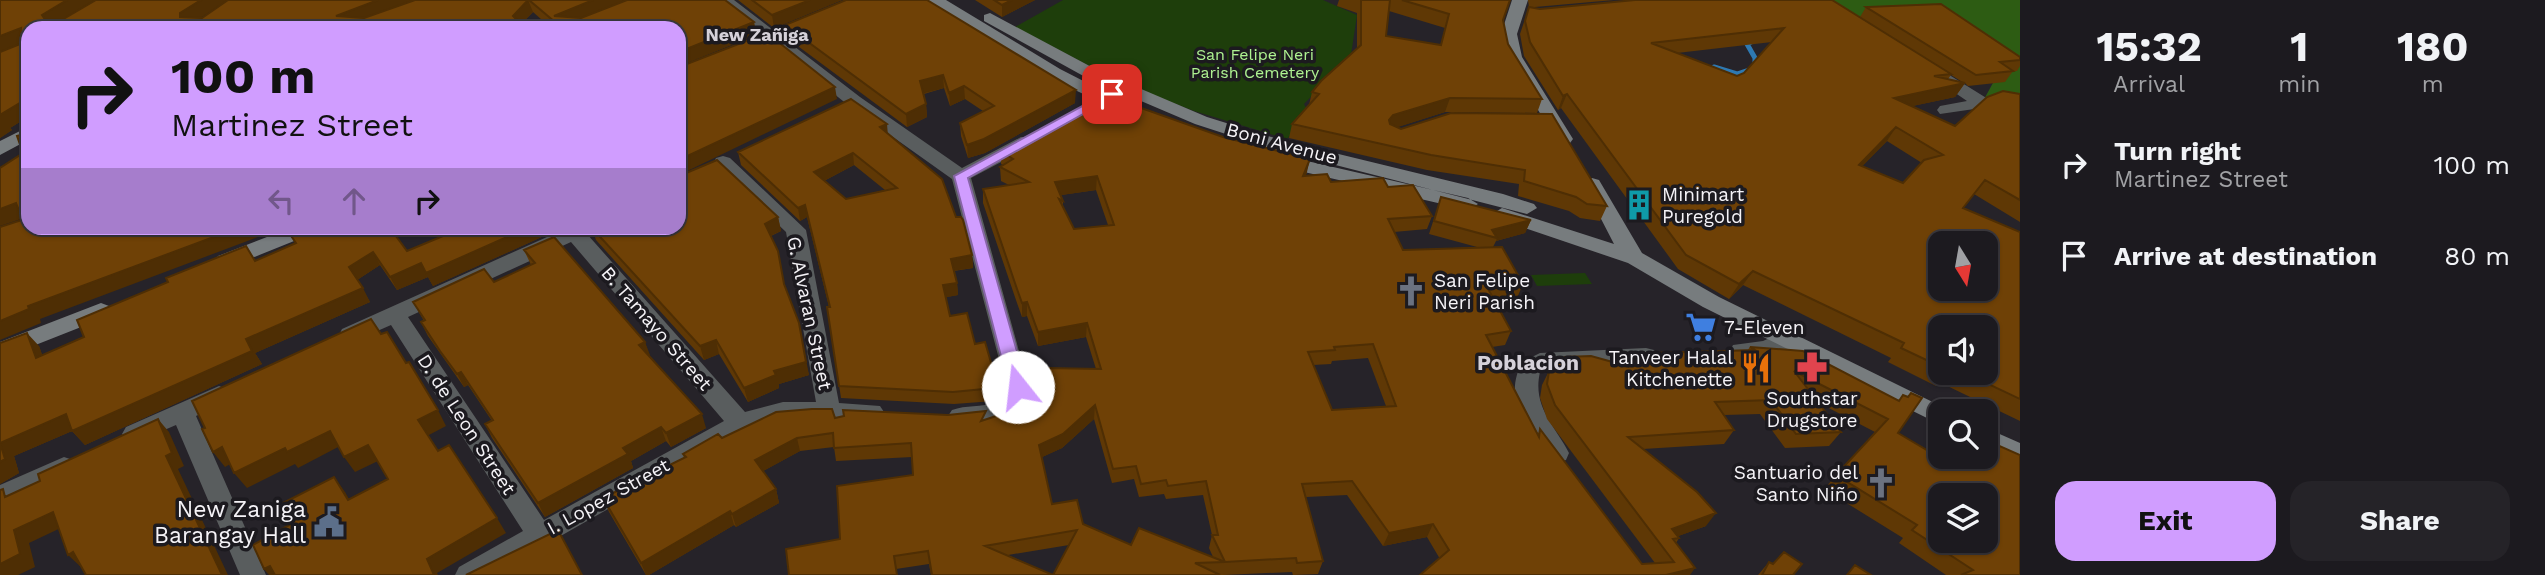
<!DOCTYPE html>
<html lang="en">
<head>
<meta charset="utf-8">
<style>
  body { margin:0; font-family:"Work Sans",sans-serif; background:#252328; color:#f1f3f6; height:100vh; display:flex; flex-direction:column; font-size:26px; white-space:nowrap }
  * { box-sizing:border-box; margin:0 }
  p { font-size:23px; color:#a0a1a4 }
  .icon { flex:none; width:38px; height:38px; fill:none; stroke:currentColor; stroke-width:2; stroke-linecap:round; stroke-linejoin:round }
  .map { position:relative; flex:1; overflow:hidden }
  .drawer { display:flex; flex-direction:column; background:#1c1a1f; width:525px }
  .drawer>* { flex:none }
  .hud { position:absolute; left:21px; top:21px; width:665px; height:214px; border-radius:21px; box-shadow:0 2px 5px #0004,0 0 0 2px #3a383d; background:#d09dff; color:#111; overflow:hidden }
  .needle { width:46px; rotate:169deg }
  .fabs { position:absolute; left:1928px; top:231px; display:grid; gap:14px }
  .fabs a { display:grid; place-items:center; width:70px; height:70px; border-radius:14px; background:#1c1a1f; box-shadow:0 2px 5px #0004,0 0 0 2px #3a383d; font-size:35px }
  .pin { position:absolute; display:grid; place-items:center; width:60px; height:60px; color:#fff; margin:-30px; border-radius:14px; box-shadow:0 4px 10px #0006 }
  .me { position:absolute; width:77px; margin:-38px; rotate:344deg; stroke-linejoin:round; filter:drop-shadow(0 0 5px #0008) }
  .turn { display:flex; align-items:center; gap:24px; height:147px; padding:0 35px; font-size:32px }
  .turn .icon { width:91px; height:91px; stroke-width:2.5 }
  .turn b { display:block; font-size:49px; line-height:60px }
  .lanes { display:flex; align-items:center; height:66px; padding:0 35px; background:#0003; justify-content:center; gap:35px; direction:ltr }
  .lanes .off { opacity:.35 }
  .eta { display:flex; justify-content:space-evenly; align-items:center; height:119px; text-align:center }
  .eta b { font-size:42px; font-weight:700; line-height:49px }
  .action { display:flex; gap:14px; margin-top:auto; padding:14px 35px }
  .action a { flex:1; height:80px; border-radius:21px; background:#d09dff; color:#111; font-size:28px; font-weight:700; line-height:80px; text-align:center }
  .action a+a { background:#252328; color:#f1f3f6 }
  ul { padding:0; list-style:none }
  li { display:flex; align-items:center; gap:21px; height:91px; padding:0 35px }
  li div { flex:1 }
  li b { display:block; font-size:26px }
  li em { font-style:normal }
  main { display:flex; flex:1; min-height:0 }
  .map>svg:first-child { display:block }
  .green { fill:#1e3e0b }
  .forest { fill:#2d5c13 }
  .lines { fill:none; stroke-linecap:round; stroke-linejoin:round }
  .stream { stroke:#2e79b2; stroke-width:5 }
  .street { fill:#595d5e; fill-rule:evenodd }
  .secondary { fill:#777c7e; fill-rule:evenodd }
  .wall { fill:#5f3805; fill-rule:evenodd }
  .shaded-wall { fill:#4e2e04 }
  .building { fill:#6f4106; stroke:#4e2e04; stroke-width:2; fill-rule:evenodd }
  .route { fill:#d09dff; stroke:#8766a6; stroke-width:2 }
  .labels { text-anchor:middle; stroke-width:7; stroke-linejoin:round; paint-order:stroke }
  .far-park-label { font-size:16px; fill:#aef291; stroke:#1c1a1f }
  .far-neighbourhood-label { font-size:18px; font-weight:bold; fill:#d5d1d9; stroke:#1c1a1f }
  .street-label { font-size:19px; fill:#f5f3f7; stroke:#1c1a1f }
  .poi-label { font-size:19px; fill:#f5f3f7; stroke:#1c1a1f; text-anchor:start }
  .neighbourhood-label { font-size:21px; font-weight:bold; fill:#d5d1d9; stroke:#1c1a1f }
  .near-poi-label { font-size:23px; fill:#f5f3f7; stroke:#1c1a1f; text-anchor:end }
</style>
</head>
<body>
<main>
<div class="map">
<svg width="2020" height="575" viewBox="0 0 2020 575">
  <rect width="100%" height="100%" fill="#262329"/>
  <path class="green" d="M1063 0H1323L1357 15 1351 55 1304 104 1309 113 1287 139 1194 111 1122 83 1015 27Z
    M1585 273 1592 284 1537 286 1531 275Z"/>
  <path class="forest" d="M1808 0H2020V112L1982 103 2006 59 1820 16Z"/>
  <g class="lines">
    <path class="stream" d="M1714 67 1737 74 1755 68V58L1747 44 1751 42"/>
    <path class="street" d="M716 0H734L860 97 962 168 1021 137H1033L1036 141 1033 145 971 178 1029 387 1012 416 979 426 952 422 948 416 952 410C966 405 981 407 996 403L1006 386 952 179 848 105Z
      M1938 68 1988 99 1991 103 1988 107 1940 114 1937 110 1940 106 1967 101 1932 77 1930 73Z
      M1122 83 1131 88 1128 92 1080 120 1074 121 1065 116Z
      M723 156 730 158 806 230 839 403 880 406 884 412 880 418 872 421 783 420 747 430 492 575H455L459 567 523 531 391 325 350 343 342 341 339 335 342 329 567 228H594L587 234 745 412 783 402H816L786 232 716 166 714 162 716 158ZM571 242 724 421 544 520 408 317Z
      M1785 331 1793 333 1796 339C1785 358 1752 363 1733 357L1730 351 1733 345 1763 341Z
      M1646 348 1654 350 1657 356 1654 362 1545 369 1540 372C1532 407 1555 425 1569 453L1566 460C1560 462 1555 464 1550 460 1536 452 1516 410 1515 394 1514 383 1517 372 1522 362L1540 353Z
      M219 386 227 389 231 395 227 401 196 416 266 575H240L176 425 134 443 126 441 122 434 126 427Z
      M64 457 73 460 76 467 73 474 0 507V485Z"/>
    <path class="secondary" d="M849 0H870L752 50 746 52 738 47Z
      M927 0H946L1060 69 1144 112 1141 116H1129L1048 77Z
      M1512 0H1528L1517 34 1522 57 1573 139 1570 143H1558L1506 57 1501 34Z
      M990 13 1099 71 1207 117 1281 140 1503 194 1534 204 1537 208 1527 214 1269 148 1195 124 1087 78 984 21V15Z
      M28 127V140L0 155V141Z
      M1281 155 1468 198 1478 204 1468 210 1274 165 1272 161 1274 157Z
      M1592 178 1599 180 1642 253 1719 297 1951 411H1941V424L1933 421 1703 307 1628 263 1495 218 1492 214 1502 208 1614 244 1583 184Z
      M290 228H317L314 233 232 266 225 268 215 261 218 256Z
      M101 303 109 306 112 311 109 316 0 359V342Z
      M1986 428 2020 443V464L1986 448Z"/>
  </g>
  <path class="wall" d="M0 0H95L85 6 96 0H227L200 18H202L228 0H625L606 8 627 0H725L754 22 756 35 679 66V28H551L533 12 521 24 525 28H28V117L10 128 12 130 0 138V52L6 50 0 52Z
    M738 0H842L774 28Z
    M975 0H1035L1002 17Z
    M1339 0H1510L1503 20 1508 44 1542 99 1537 113 1445 112 1397 127 1401 129 1451 113 1607 206 1600 221 1580 218 1569 211 1518 196 1519 184 1427 170 1289 138 1292 124 1309 105 1312 92 1357 49V13L1337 6ZM1389 11 1445 28 1441 45 1386 36Z
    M1528 0H1614L1535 7H1529Z
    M1529 7 1540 9 1860 17 1866 7 2020 57V66L2017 71H2013L2005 82 1968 86 1965 83 1955 97 1912 106 1955 126 2020 94V222L1974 194 1963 208 2020 232V421L1939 382 1936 386 1888 362 1891 358 1743 285 1729 299 1678 269 1561 108 1558 110 1524 56 1520 34ZM1772 42 1744 73 1737 76 1677 53ZM1951 75 1964 83 1948 79ZM1887 141 1922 163 1903 183 1862 166ZM1941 327 1986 373H1941Z
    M785 25 1075 103 985 153 968 158 961 136 960 123 983 111 965 99 950 106 944 88 924 94 926 104 927 117 907 127 787 38Z
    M1103 106 1307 172 1306 175 1331 182 1388 187 1432 216 1427 229 1394 232 1403 250 1477 247 1429 234 1441 197 1531 220 1525 233 1496 241 1493 247 1523 284 1517 298H1493L1511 331 1505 345 1492 347 1538 434 1540 429 1642 564 1655 563 1547 419 1540 398 1542 385 1549 371 1614 362 1619 354 1747 351 1750 347 1898 401 1903 395 1898 433 1954 466 1959 457H1986L2020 575H1946L1899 543 1903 538 1824 489 1875 432 1819 403 1841 432 1829 446 1785 448 1760 414 1724 415 1734 430 1724 444 1643 449 1706 526 1678 536 1679 538 1676 543 1695 568 1440 559 1427 537 1383 546 1347 495 1306 497 1323 561 1318 574 1293 575 1292 572 1223 575H931L929 564 896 569 840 539 913 475 912 457 836 461 834 447 800 451 763 471 776 489 779 503 736 527 734 525 649 575H646L609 512 603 498 684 458 683 454 722 438 835 418 986 420 1039 402 1046 394V368L1096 369 1086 337 1038 346 1027 316 1022 317 1017 303 983 203V189L1009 185 1001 181 1000 167 1003 165 1001 164V151ZM1096 190 1108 225 1074 229 1063 207V201L1061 195ZM1368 358 1386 406 1332 410 1313 365 1331 364 1332 361ZM1094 419 1112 483 1134 479 1139 497 1164 494 1166 499 1203 495 1212 535 1209 548 1213 557 1131 545 1083 524 1052 504 1042 457 1062 448ZM1069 545 1053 575 1008 555Z
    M888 133 956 217 972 255 973 268 954 271 957 283 958 295 946 297 950 316 975 344 997 383V395L994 401 954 404 841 398 827 307H829L807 217 800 221 741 165 738 152ZM854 165 885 190 846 199 824 181Z
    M778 217 781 231 771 236 809 375 779 384V388L748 402 719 354 704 360 596 240 592 228Z
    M433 228H543L546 235 433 286 428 277 397 290 380 265 357 280 370 302 255 353 262 364 85 445 72 431 14 456 19 473 0 484 39 346 42 355 295 243 287 230 407 251 440 237Z
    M524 250 645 342 649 356 706 428 671 447 666 441 631 461 633 468 545 517 492 438 485 424 492 421 468 385 464 387 428 336 421 322 424 321 413 302 494 282 531 265Z
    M1769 562 1793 575H1758Z"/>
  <path class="shaded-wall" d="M67 0H95L50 28 42 15Z
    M201 0H227L188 26 180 17V13Z
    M378 0H416L344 28 336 16Z
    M528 0 533 12 517 28 513 16Z
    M593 0H625L561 27 554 16Z
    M810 0H842L774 28 772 15Z
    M1012 0H1035L1002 17V5Z
    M754 22 756 35 679 66V52Z
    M21 28 28 41 0 52V36Z
    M943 75 944 88 921 94 920 81Z
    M1965 83 1955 97 1885 112 1894 98Z
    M964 86 965 99 950 106 949 93Z
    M835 87 837 99 679 175V160Z
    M1076 90 1075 103 985 153 968 158 967 145Z
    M1567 94 1561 108 1558 110 1563 96Z
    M28 98V117L10 128 12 130 0 138V115Z
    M1450 98 1445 112 1389 130V120L1393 115Z
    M926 104 927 117 907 127 906 114Z
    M887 124 888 136 880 127Z
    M1896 127 1887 141 1849 180 1859 165Z
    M853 153 854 165 816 185 814 172Z
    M1310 159 1307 172 1300 189 1303 176Z
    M1097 176 1096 190 1055 196V182Z
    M16 203 20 213 24 218 0 226V209Z
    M805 205 807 217 800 221 798 208Z
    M778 217 781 231 768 237 765 224Z
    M1531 220 1525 233 1496 241 1497 238 1492 230Z
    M238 228H282L40 319 41 323 0 340V321L28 306Z
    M527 228H543L546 235 433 286 428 277 397 290 390 277 421 263Z
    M373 252 380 265 357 280 349 267Z
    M972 255 973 268 951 271V259Z
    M1753 271 1743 285 1729 299 1739 284Z
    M957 283 958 295 943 298V285Z
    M363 288 370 302 255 353 262 364 85 445 72 431 246 339Z
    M1027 302V316L1022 317V303Z
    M799 323 809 375 779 384V388L748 402 744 388 774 371Z
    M1087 323 1086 337 1038 346V332Z
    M27 333 39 346 48 371 36 358Z
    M716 340 719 354 704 360 700 346Z
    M645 342 650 355 644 358 639 345Z
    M461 372 468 385 464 387 457 374Z
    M997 383V395L994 401V388Z
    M1095 405 1094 419 1062 448 1038 459 1039 445Z
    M438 410 446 426 427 436 418 420Z
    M66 414 79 428 14 456 19 473 0 484V443Z
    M702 414 706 428 671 447 666 433Z
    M158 419 169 432 184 466 178 469 228 575H222L166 456Z
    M661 427 666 441 631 461 633 468 545 517 538 503 623 448Z
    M330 431 340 446 298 468 295 464 247 488 234 473 285 448Z
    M797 438 800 451 758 474 755 460Z
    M368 445 378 461 355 472 344 457Z
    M222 447 234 462 225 467 213 452Z
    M334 477 345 492 358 515 348 500Z
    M776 489 779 503 736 527 732 514Z
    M730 511 734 525 649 575H646L641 563Z
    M53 512 67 525 29 543 35 567 18 575H0V564L14 530Z
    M1716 513 1706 526 1662 542 1672 529Z
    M497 518 506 533 437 573 438 575H434L427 559Z
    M1433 524 1427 537 1383 546 1389 533Z
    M73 552 82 568 68 555Z
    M270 566 278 575H269L264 569Z
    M1695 568 1690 575H1666Z"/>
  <path class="building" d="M0 0H67L42 15 44 18H65L96 0H201L180 13V17L202 18 228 0H378L336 16 364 18 415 0H528L513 16 525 28H28V98L0 115V52L20 44 21 28 0 36Z
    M529 0H593L554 16 581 18 627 0H725L754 22 679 52V28H562Z
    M752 0H810L772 15Z
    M846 0H927L1076 90 984 139 967 145 960 123 994 106 964 86 949 93 943 75 920 81 926 104 906 114 785 25Z
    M994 0H1012L1002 5Z
    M1361 0H1390L1386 36 1441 45 1449 14 1402 0H1510L1503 20 1508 44 1542 99 1450 98 1393 115 1389 120 1390 124 1401 129 1451 113 1552 114 1607 206 1587 204 1576 197 1524 181 1525 170 1431 155 1292 124 1319 94 1312 92 1321 81 1361 45Z
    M1635 0H1832L1951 74 1934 76 1965 83 1894 98 1955 126 1987 97 2003 91 2020 94V200L1985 180 1963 208 2020 232V399L1965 373H1986V327H1941V367L1901 348 1904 343 1753 271 1739 284 1686 255 1567 94 1563 96 1530 42 1525 21 1529 7 1540 9ZM1784 28 1744 73 1737 76 1651 43ZM1896 127 1943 155 1924 160 1903 183 1859 165ZM1941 243H1986V289H1941Z
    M1941 4 2020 57V60L2000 62 2013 71 1976 75 1866 7Z
    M767 33 835 87 679 160V67Z
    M1113 98 1223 137 1310 159 1303 176 1327 174 1331 182 1383 178 1388 187 1413 185 1432 216 1388 219 1403 250 1502 247 1523 284 1486 285 1511 331 1486 335 1539 437 1540 429 1642 564 1674 562 1555 405 1547 384 1549 371 1565 357 1591 356 1627 366 1619 354 1755 350 1750 347 1803 351 1899 401 1903 395 1908 397 1911 393 1922 398 1898 433 1959 469 1965 457H1986V440L2020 455V575H1961L1973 570 1912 530 1917 525 1836 475 1888 419 1794 371 1841 432 1796 434 1771 400 1715 402 1734 430 1628 437 1697 492 1716 513 1672 529 1679 538 1673 539 1695 568 1666 575H1420L1449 550 1433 524 1389 533 1352 481 1302 484 1323 561 1297 563 1296 558 1225 562 1212 535H1218L1206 481 1168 486 1166 480 1141 484 1136 466 1113 469 1095 405 1063 434 1039 445 1052 504 1077 500 1083 524 1131 545 1139 528 1225 562 1195 563 1220 575H932L928 551 894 556 897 575H789L786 549 840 539 837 486 913 475 911 443 834 448 833 433 797 438 755 460 776 489 732 514 730 511 641 563 603 498 686 457 683 454 718 434 722 438 776 412 812 409H832L835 418 844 416 843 410 948 415 986 411 981 421 1039 402 1048 393 1046 368 1101 369 1087 323 1038 332 1027 302 1022 303 1017 289 983 189 1029 182 1000 167 1013 159 1001 151 1094 101 1103 106ZM1097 176 1114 225 1074 229 1059 199 1063 201 1055 182ZM1373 344 1396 406 1332 410 1308 352 1335 350 1334 347ZM1941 495H1986V541H1941ZM1077 530 1053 575 985 546Z
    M851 99 887 124 880 127 942 179 956 217H961L963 220 972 255 951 259 957 283 943 285 950 316 967 313 975 344 985 342 997 383 994 388 953 392 839 386 827 307H830L805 205 798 208 738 152ZM853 153 897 188 846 199 814 172Z
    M28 133V228H238L28 306 29 309 0 321V227L25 219 26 215 20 213 16 203 0 209V168L23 153 17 136Z
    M717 160 778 217 765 224 778 251 784 284 799 323 806 362 774 371 776 375 744 388 716 340 700 346 592 228H679V176Z
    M1441 197 1531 220 1492 230 1497 238 1434 221Z
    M293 228H390L407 251 443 236 437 228H527L426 273 421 263 390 277 373 252 349 267 363 288 246 339 252 351 72 431 66 414 0 443 5 459 0 462V343L27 333 36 358 84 337 77 320 168 282 166 278 246 246 255 261 296 243 287 230Z
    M554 237 645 342 639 345 702 414 666 433 661 427 623 448 628 454 538 503 485 424 493 420 461 372 457 374 440 351 421 322 425 320 413 302 484 269 494 282 535 263 524 250Z
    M371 319 381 334 387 332 406 363 409 362 438 410 418 420 438 451 449 445 497 518 427 559 434 575H275L270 566 264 569 253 545 293 523 283 503 334 477 348 500 388 479 368 445 344 457 330 431 287 452 285 448 234 473 222 447 213 452 202 429 205 428 192 401Z
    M158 419 172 453 166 456 222 575H86L73 552 68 555 53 512 14 530 20 554 0 564V490L3 489 5 497 40 481 38 474Z
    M558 530 582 575H466Z
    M1784 552 1802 564 1793 575H1762L1769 562 1773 564Z
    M1855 565 1871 575H1847Z"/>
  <path class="route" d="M1108 92 1119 94 968 178 1027 387 1018 393 1009 387 954 176Z"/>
  <defs>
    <g id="building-bare" transform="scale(2.415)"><path d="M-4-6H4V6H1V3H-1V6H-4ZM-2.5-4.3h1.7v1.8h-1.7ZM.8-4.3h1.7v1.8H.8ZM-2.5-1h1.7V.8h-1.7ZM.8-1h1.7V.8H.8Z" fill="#0f9aa8" stroke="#1c1a1f" stroke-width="2.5" paint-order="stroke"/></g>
    <g id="church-bare" transform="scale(2.415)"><path d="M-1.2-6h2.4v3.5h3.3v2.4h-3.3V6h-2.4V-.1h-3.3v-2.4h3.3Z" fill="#6b7280" stroke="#1c1a1f" stroke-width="2.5" paint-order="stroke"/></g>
    <g id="supermarket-bare" transform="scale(2.415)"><path d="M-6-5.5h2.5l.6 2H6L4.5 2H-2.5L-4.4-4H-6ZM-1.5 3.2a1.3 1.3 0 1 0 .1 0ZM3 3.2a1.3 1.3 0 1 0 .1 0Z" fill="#3f7fe0" stroke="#1c1a1f" stroke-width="2.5" paint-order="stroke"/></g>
    <g id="pharmacy-bare" transform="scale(2.415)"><path d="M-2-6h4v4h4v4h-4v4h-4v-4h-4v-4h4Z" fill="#e0444e" stroke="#1c1a1f" stroke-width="2.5" paint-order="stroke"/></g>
    <g id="restaurant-bare" transform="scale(2.415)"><path d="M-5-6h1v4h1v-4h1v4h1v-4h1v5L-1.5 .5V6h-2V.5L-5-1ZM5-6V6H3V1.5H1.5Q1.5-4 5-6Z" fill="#e8710a" stroke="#1c1a1f" stroke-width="2.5" paint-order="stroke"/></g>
    <g id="civic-bare" transform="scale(2.415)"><path d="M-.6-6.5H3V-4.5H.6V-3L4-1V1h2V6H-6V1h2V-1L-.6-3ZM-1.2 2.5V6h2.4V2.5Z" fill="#5c6f8a" stroke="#1c1a1f" stroke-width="2.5" paint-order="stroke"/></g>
  </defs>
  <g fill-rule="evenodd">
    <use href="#building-bare" x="1639" y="205"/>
    <use href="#church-bare" x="1411" y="291"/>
    <use href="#supermarket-bare" x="1701" y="327"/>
    <use href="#pharmacy-bare" x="1812" y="367"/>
    <use href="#restaurant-bare" x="1756" y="368"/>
    <use href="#church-bare" x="1881" y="483"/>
    <use href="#civic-bare" x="329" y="522"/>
  </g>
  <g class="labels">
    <g class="far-park-label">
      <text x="1255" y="60">San Felipe Neri<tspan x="1255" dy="18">Parish Cemetery</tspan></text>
    </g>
    <g class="far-neighbourhood-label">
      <text x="757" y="41">New Zañiga</text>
    </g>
    <g class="street-label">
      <text transform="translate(1282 143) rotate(15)" y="7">Boni Avenue</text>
      <text transform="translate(810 313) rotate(78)" y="7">G. Alvaran Street</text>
      <text transform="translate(657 328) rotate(49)" y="7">B. Tamayo Street</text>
      <text transform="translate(467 424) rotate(57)" y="7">D. de Leon Street</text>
      <text transform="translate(608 496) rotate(-29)" y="7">I. Lopez Street</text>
    </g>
    <g class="poi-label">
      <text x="1662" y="201">Minimart<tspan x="1662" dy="22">Puregold</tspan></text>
      <text x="1434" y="287">San Felipe<tspan x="1434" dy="22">Neri Parish</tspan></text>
      <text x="1724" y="334">7-Eleven</text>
      <text x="1733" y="364" text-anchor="end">Tanveer Halal<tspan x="1733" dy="22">Kitchenette</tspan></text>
      <text x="1812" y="405" text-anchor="middle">Southstar<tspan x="1812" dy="22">Drugstore</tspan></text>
      <text x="1858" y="479" text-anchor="end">Santuario del<tspan x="1858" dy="22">Santo Niño</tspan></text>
    </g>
    <g class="neighbourhood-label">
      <text x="1528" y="370">Poblacion</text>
    </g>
    <g class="near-poi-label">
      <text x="306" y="517">New Zaniga<tspan x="306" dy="26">Barangay Hall</tspan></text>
    </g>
  </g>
</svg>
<div class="fabs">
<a><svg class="needle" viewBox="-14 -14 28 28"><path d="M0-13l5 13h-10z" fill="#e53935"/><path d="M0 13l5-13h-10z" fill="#a0a1a4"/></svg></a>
<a><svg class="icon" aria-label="sound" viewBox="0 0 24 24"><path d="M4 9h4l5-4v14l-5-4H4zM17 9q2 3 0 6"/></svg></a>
<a><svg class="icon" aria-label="search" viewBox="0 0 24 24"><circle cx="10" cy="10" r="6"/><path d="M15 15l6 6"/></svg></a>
<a><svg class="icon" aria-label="layers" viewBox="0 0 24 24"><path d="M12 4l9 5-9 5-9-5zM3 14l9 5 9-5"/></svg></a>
</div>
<div class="pin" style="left:1112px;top:94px;background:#d93025"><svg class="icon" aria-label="arrive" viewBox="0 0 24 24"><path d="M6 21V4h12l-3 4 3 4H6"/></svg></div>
<svg class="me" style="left:1018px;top:387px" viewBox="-20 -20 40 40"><circle r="19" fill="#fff"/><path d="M0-13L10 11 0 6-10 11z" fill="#d09dff"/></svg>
<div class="hud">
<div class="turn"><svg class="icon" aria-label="right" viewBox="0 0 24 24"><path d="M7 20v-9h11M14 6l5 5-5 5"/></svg><div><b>100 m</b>Martinez Street</div></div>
<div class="lanes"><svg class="icon off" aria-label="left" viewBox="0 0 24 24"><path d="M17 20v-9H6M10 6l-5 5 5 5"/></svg><svg class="icon off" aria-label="ahead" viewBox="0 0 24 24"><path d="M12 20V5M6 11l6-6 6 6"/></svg><svg class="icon" aria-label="right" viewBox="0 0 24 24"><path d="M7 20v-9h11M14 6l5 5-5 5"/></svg></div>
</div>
</div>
<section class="drawer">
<div class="eta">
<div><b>15:32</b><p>Arrival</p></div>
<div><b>1</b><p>min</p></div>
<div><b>180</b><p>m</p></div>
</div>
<ul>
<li><svg class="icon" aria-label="right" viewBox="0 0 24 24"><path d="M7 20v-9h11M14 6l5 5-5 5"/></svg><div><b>Turn right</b><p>Martinez Street</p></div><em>100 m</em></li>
<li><svg class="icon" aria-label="arrive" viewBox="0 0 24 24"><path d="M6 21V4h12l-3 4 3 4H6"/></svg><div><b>Arrive at destination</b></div><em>80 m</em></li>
</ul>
<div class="action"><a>Exit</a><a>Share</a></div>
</section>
</main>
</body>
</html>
